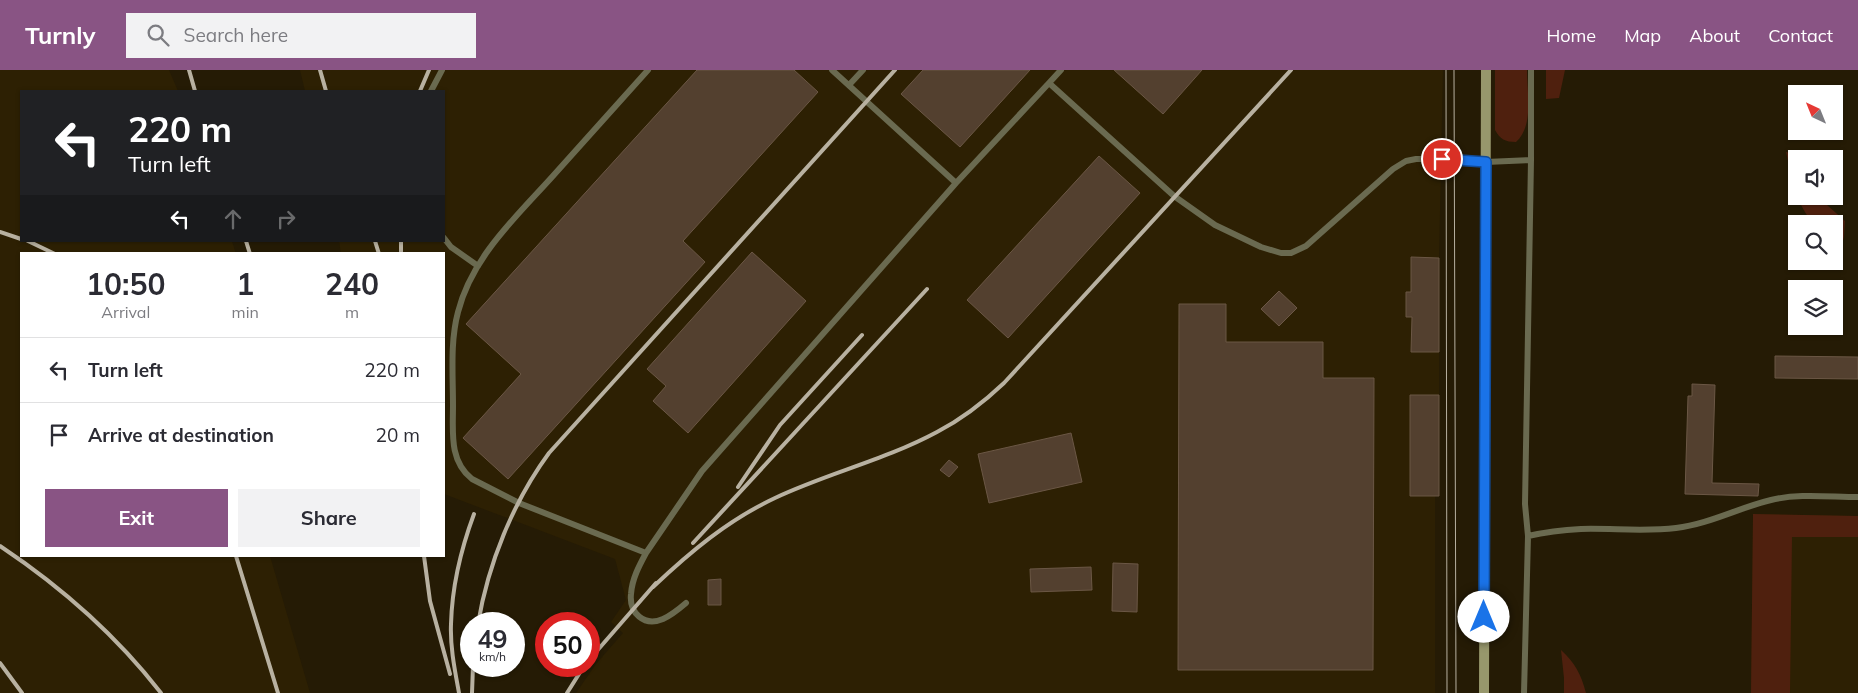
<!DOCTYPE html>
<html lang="en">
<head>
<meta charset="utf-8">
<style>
  body { margin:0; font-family:Mulish,sans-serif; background:#f2f2f3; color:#2b2b33; height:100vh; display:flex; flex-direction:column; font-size:19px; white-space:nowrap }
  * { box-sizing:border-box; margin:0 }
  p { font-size:16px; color:#7c7c81 }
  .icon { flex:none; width:28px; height:28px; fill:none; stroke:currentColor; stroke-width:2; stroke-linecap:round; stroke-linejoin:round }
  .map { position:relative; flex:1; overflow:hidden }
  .drawer { position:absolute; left:20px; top:182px; width:425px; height:305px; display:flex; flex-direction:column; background:#fff; border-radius:0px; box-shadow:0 1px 4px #0004 }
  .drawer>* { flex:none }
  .top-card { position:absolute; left:20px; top:20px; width:425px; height:152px; border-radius:0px; box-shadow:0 1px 4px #0004; background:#202124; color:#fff; overflow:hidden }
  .needle { width:32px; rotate:317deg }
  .fabs { position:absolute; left:1788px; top:15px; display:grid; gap:10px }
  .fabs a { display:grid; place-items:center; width:55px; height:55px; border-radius:0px; background:#fff; box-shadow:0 1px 4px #0004; font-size:25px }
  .speed { position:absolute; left:460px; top:542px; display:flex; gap:10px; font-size:25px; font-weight:700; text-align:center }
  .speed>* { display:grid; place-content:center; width:65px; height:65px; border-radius:50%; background:#fff; box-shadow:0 1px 4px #0004; line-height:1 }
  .speed small { font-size:12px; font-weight:400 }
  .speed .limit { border:8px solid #d22; background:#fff; color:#111 }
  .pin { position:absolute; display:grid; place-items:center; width:42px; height:42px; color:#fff; margin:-21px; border:2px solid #fff; border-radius:50%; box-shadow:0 1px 5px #0007 }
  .me { position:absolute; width:55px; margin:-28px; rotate:0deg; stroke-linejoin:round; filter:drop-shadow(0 0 4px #0008) }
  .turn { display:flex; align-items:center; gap:18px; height:105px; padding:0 25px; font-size:22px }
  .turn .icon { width:65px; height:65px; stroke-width:2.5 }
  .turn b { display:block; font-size:35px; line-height:42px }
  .lanes { display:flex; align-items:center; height:48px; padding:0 25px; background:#0003; justify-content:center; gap:25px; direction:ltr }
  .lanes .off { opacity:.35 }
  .eta { display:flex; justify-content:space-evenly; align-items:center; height:85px; text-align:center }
  .eta b { font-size:30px; font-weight:700; line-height:35px }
  .primary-button { display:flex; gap:10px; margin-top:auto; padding:10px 25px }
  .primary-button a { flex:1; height:58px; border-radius:0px; background:#895484; color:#fff; font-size:20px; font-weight:700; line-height:58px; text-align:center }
  .primary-button a+a { background:#f2f2f3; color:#2b2b33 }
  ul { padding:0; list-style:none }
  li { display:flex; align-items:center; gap:15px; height:65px; padding:0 25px; border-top:1px solid #e1e1e2 }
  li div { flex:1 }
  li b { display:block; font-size:19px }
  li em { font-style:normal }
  header { display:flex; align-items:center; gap:30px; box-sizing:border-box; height:70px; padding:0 25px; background:#895484; color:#fff }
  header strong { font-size:24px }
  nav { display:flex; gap:28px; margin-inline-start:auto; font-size:18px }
  .search { width:350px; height:45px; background:#f2f2f3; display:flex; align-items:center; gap:12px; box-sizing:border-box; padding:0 18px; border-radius:0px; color:#7c7c81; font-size:19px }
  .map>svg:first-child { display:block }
  .built { fill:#2d2003 }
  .green { fill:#4f200e }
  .building { fill:#53402f; stroke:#6b5745 }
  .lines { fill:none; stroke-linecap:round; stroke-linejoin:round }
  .service { stroke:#6a6a50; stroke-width:6 }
  .secondary { stroke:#97976c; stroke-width:10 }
  .tram { stroke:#b8b1a1; stroke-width:1 }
  .rail { stroke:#b8b1a1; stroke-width:4 }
  .route-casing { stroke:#114b97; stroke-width:12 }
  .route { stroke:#1a73e8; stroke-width:9 }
</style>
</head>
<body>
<header>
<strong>Turnly</strong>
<div class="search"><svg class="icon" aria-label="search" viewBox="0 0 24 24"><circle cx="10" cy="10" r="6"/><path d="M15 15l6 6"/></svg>Search here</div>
<nav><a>Home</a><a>Map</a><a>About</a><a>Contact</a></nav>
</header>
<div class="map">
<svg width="1858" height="623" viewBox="0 0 1858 623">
  <rect width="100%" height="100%" fill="#251b05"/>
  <path class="built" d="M0 0H169L178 21H21V171H232L236 184H21V486H270L310 623H0Z
    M300 0H1443L1439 188V426H1435V623H576L596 594 623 563 611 552 626 530 615 489 444 424V184H341L339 171H444V21H305Z
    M1753 444 1858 446V623H1751Z"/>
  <path class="green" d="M1495 0H1527C1527 23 1534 56 1516 72 1505 72 1500 69 1495 60Z
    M1546 0H1565L1559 28 1546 29Z
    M1786 82 1800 85 1802 89H1796V126H1829L1827 135 1845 151 1844 167 1840 182 1834 175V154H1814C1795 133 1792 108 1786 82Z
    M1753 444 1858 446V467H1792L1790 623H1751Z
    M1561 580C1575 593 1581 604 1586 623H1564V608Z"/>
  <path class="building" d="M697 0H794L818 22 683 171 705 192 508 409 463 368 521 304 466 254Z
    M923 0H1030L960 77 901 24Z
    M1114 0H1202L1163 44Z
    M1099 86 1140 123 1008 268 967 230Z
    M752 182 806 231 688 363 653 331 666 316 647 299Z
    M1411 187 1439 188V282H1411L1412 247H1406V222H1411Z
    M1279 221 1297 238 1279 256 1261 239Z
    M1179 234H1226V272H1323V308H1374L1373 600H1178Z
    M1775 286 1858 287V309L1775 308Z
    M1692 314 1715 315 1712 413 1759 414 1758 426 1685 424 1688 326H1692Z
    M1410 325H1439V426H1410Z
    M1071 363 1082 412 989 433 978 384Z
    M949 390 958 397 949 407 940 400Z
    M1113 493 1138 494 1137 542 1112 541Z
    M1091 497 1092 520 1031 522 1030 499Z
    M721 509V535H708V510Z"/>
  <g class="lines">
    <path class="service" d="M648 0C616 36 584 71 552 107 516 147 472 187 458 242 450 272 453 304 453 336 453 362 449 391 472 409L519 433 646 483 702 401 956 113 1049 13 1174 126 1215 155 1261 177 1281 183H1291L1306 176 1393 99 1406 91 1416 89H1441L1486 92 1531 90
      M832 0 956 113
      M1049 13 1061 0
      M849 15 863 0
      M431 21 442 0
      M444 168 451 177 478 196
      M1528 466C1546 462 1563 460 1581 459 1612 458 1644 462 1676 458 1709 454 1738 438 1771 430 1798 423 1830 427 1858 427
      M646 483C639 496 632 509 631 524 629 543 644 557 663 549 672 545 679 539 686 533
      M1524 623 1528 466 1525 434 1531 90V0"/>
    <path class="secondary" d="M1484 623 1486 0"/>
    <path class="tram" d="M1446 0 1447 623
      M1454 0 1456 623"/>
    <path class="rail" d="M189 0 195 21
      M320 0 326 21
      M420 21 429 0
      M0 162 21 169
      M28 171 55 184
      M246 171 250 184
      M375 171 379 184
      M401 171V184
      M738 417 780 355 862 265
      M693 473 927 219
      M0 476C60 516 116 565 161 623
      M236 486 278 623
      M424 486 430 531 450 604
      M653 517C690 482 728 450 775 428 828 403 885 390 937 362 962 349 984 332 1004 313L1291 0
      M478 554C488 494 513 432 549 383L895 0
      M589 590 656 513
      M0 593 22 623
      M459 623C455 601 450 577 451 554 452 517 461 479 474 444
      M472 623 473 596
      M567 623 584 596"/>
  </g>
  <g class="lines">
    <g class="route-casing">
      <path id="route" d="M1442 89 1486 92 1484 547"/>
    </g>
    <use href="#route" class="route"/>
  </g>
</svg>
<div class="fabs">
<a><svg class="needle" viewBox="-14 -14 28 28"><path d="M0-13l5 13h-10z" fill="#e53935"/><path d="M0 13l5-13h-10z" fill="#7c7c81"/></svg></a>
<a><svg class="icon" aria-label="sound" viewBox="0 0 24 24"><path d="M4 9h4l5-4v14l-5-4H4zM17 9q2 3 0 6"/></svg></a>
<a><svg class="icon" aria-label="search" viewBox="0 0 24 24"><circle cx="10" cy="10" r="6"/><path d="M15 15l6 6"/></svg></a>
<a><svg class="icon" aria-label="layers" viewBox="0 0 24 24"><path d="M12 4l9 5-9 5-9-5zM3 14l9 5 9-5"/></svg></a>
</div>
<div class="speed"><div>49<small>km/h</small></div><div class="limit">50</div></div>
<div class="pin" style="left:1442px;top:89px;background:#d93025"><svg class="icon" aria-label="arrive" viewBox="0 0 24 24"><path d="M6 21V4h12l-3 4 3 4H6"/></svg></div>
<svg class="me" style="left:1484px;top:547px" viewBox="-20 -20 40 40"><circle r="19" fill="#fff"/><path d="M0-13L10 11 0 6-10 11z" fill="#1a73e8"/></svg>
<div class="top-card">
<div class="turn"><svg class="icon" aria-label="left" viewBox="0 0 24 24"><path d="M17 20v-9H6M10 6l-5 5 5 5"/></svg><div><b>220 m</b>Turn left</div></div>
<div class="lanes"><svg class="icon" aria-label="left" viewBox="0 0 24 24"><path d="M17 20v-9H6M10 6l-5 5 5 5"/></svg><svg class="icon off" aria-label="ahead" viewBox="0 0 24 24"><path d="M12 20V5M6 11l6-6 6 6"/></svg><svg class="icon off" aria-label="right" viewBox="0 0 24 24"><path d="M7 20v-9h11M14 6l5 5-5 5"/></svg></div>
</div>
<section class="drawer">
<div class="eta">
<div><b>10:50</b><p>Arrival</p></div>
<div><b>1</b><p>min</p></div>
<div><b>240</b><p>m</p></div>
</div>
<ul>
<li><svg class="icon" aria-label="left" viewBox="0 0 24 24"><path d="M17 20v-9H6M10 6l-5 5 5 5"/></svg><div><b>Turn left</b></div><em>220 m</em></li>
<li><svg class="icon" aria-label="arrive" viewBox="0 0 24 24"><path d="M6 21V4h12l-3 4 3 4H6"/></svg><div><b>Arrive at destination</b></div><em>20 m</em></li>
</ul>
<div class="primary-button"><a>Exit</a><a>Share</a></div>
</section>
</div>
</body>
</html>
